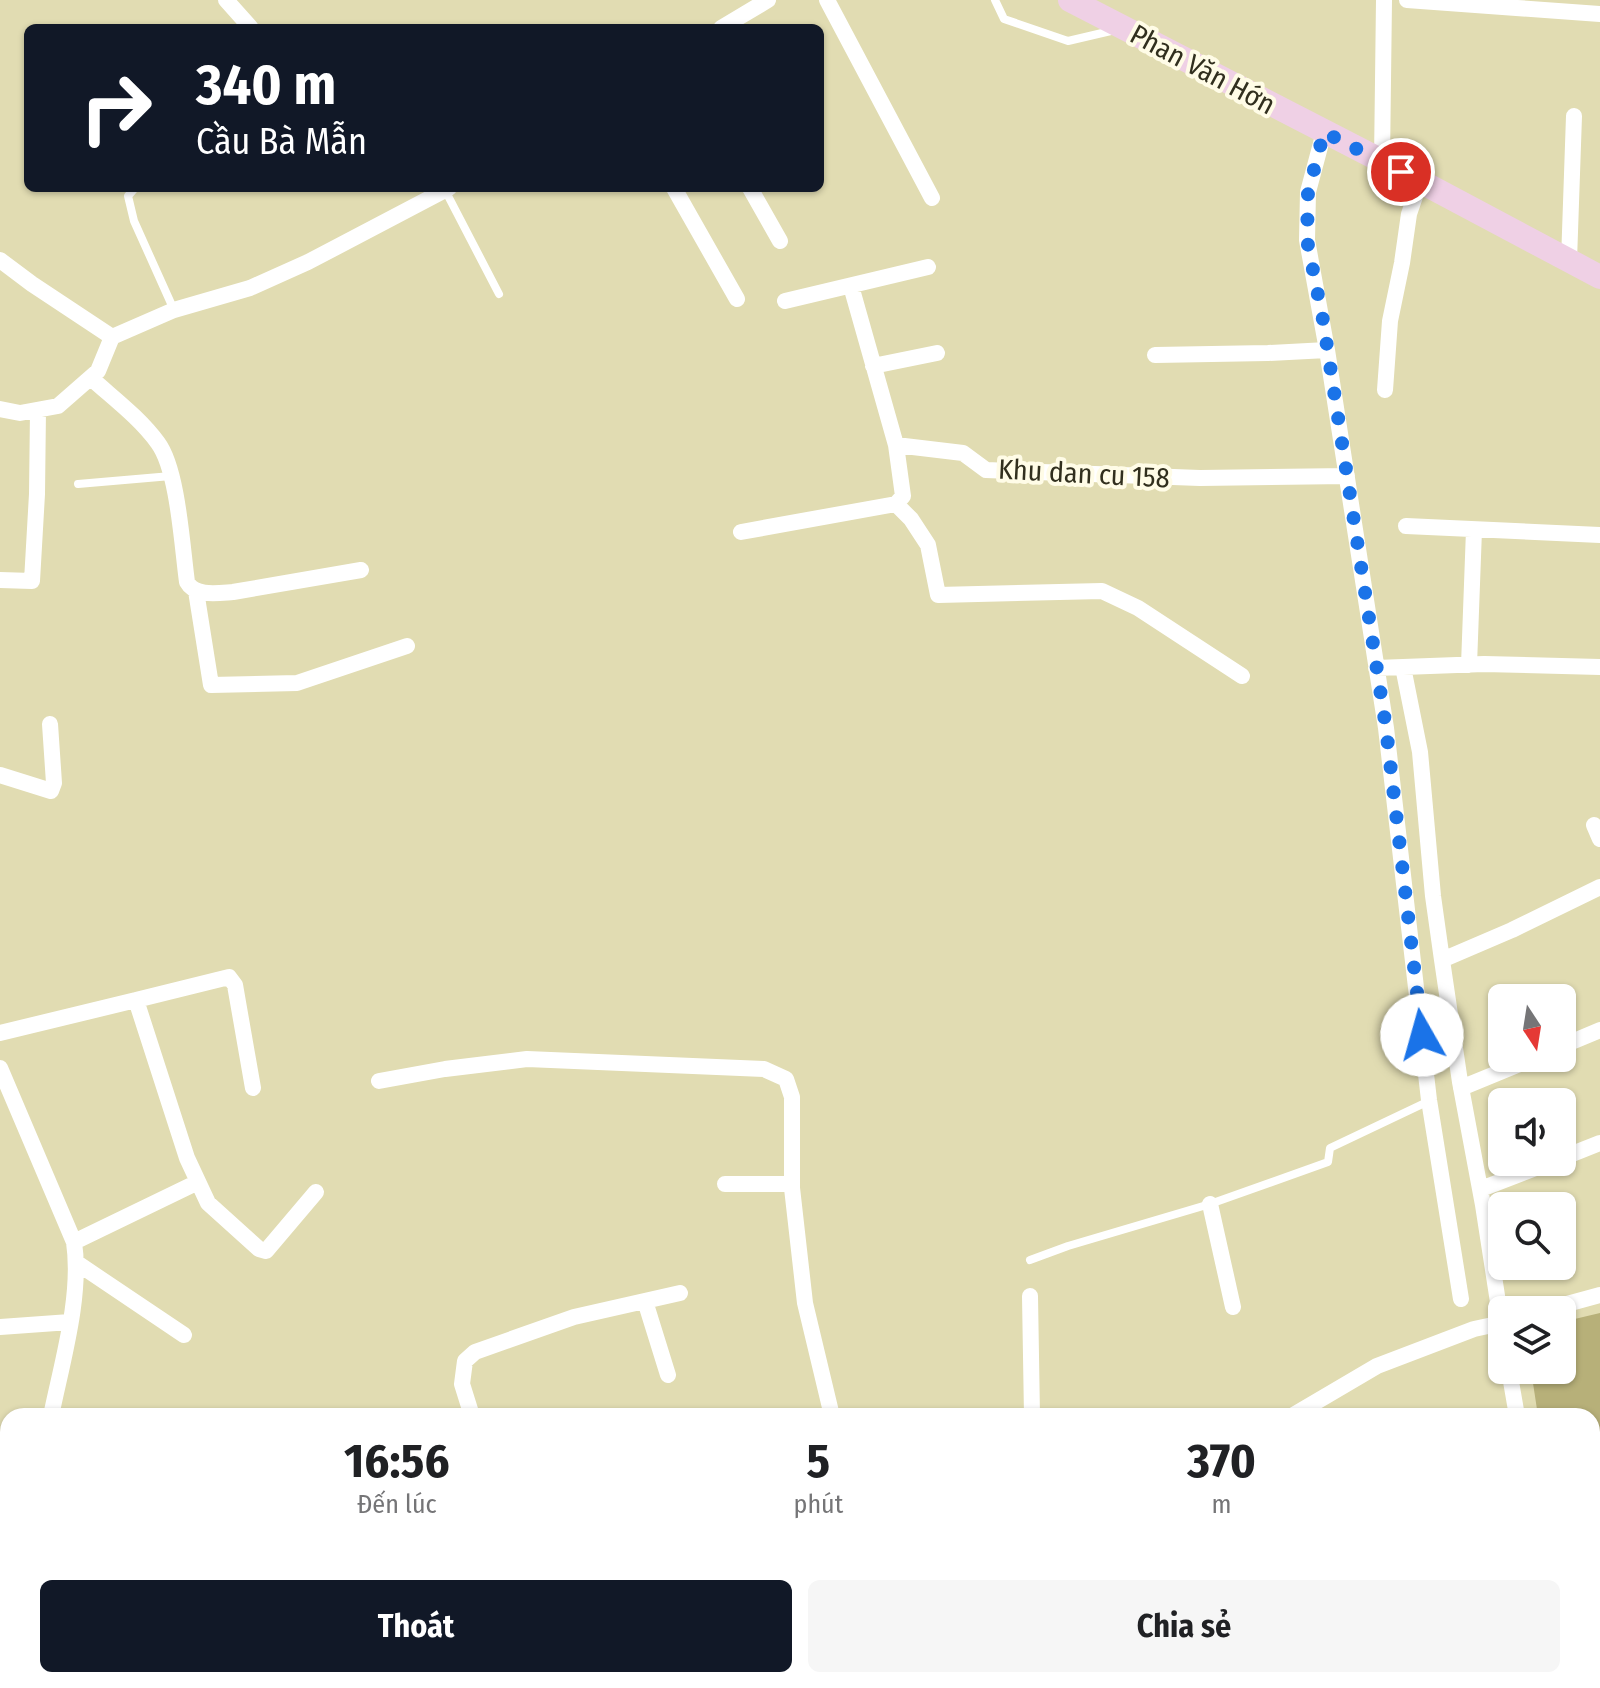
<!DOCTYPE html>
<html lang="vi">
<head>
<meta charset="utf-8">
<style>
  body { margin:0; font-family:"Fira Sans Condensed",sans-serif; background:#f6f6f6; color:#202124; height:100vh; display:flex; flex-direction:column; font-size:30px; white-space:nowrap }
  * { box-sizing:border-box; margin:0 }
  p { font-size:26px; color:#757577 }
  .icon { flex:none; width:44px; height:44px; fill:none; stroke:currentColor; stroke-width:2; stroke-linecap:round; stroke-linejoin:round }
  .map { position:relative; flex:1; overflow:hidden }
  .panel { position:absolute; left:0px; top:1408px; width:1600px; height:280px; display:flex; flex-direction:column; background:#fff; border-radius:24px 24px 0 0; box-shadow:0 2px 6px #0004 }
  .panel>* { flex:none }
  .top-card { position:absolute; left:24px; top:24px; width:800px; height:168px; border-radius:12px; box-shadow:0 2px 6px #0004; background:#111827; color:#fff; overflow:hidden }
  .needle { width:52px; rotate:168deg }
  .fabs { position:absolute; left:1488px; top:984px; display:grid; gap:16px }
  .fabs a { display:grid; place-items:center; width:88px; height:88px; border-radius:12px; background:#fff; box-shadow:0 2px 6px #0004; font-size:40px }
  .pin { position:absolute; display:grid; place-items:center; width:68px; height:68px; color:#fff; margin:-34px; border:4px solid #fff; border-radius:50%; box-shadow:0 2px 8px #0007 }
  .me { position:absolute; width:88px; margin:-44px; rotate:353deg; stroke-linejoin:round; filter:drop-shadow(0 0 6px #0008) }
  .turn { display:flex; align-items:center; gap:28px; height:168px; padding:0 40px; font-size:36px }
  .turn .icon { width:104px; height:104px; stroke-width:2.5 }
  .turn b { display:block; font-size:56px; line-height:68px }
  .eta { display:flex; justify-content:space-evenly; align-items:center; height:136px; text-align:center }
  .eta b { font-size:48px; font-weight:700; line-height:56px }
  .action { display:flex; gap:16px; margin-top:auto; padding:16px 40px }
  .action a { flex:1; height:92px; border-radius:12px; background:#111827; color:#fff; font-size:32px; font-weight:700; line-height:92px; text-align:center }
  .action a+a { background:#f6f6f6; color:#202124 }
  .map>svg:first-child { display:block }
  .green { fill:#b7b079 }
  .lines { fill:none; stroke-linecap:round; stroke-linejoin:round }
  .service { stroke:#fff; stroke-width:8 }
  .minor { stroke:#fff; stroke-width:16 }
  .secondary { stroke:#efd0e5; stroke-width:24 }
  .route { stroke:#1a73e8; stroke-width:14; stroke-dasharray:0 25.2 }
  .labels { text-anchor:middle; stroke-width:8; stroke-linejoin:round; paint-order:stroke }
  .street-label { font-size:28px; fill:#312f1e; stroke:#fffce7 }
</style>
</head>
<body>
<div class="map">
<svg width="1600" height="1688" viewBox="0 0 1600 1688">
  <rect width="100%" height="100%" fill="#e1dcb2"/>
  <path class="green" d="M1600 1313V1688H1577L1576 1680H1592V1416H1538L1531 1370H1562V1322Z"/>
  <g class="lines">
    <path class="service" d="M995 0 1004 19 1068 41 1115 30
      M135 188 128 196 134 221 174 310
      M445 190 499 294
      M78 484 171 476
      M1425 1066 1456 1060
      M1030 1260 1068 1246 1210 1204 1328 1162 1330 1148 1429 1101
      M1028 1680 1030 1688"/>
    <path class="minor" d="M226 0 251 28
      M827 0 932 198
      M1407 0 1600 14
      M721 28 768 0
      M1324 132 1308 192 1307 240 1327 350 1386 728 1429 1100 1461 1299
      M1382 161 1384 0
      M674 188 737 299
      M750 188 780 241
      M0 260 32 284 112 337
      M1569 261 1574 116
      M851 286 896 445 963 453 986 470 1200 478 1347 476
      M785 301 928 267
      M112 337 174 310 250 288 308 262 449 188
      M1155 355 1268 353 1327 350
      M873 366 937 353
      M91 378C113 398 140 418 158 443 178 470 182 546 187 582 195 597 218 593 233 592L361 570
      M1385 390 1390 321 1402 263 1409 214 1420 182
      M0 409 20 413 58 406 98 371 112 337
      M896 504 911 519 928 545 938 595 1102 591 1138 608 1242 676
      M1406 526 1600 535
      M741 532 896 504 903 496 896 445
      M0 580 32 581 37 494 38 410
      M196 591 211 685 297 683 407 646
      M1469 665 1474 530
      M1403 667 1420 752 1433 896 1442 960 1460 1082 1483 1205 1502 1328
      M1376 668 1484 664 1600 667
      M0 775 51 791 54 783 50 724
      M1594 825 1600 839
      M1442 960 1512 930 1600 887
      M136 1000 229 977 235 985 253 1088
      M0 1033 136 1000 187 1158 208 1203 259 1249 266 1251 316 1192
      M1562 1046 1600 1030
      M0 1068 74 1242C82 1296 62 1362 51 1416
      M379 1081 445 1069 527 1059 764 1069 786 1079 792 1097V1188L805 1303 832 1416
      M1461 1088 1534 1058
      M1562 1158 1600 1143
      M725 1184H792
      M1481 1189 1551 1162
      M1210 1204 1233 1307
      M74 1242 198 1182
      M77 1263 184 1335
      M1030 1296 1032 1416
      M645 1301 668 1375
      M1545 1310 1600 1295
      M0 1327 70 1322
      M1509 1370 1517 1416
      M472 1416 462 1384 465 1361 475 1352 574 1317 680 1293
      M1292 1416 1377 1366 1474 1329 1502 1323
      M0 1528H8
      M527 1680 528 1688
      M1268 1680 1269 1688
      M1515 1680 1516 1688
      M1557 1680 1558 1688
      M26 1688V1680
      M587 1688 601 1680
      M764 1688 779 1680"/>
    <path class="secondary" d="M1070 0 1382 161 1600 277"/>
  </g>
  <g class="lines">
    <path class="route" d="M1401 172 1324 132 1308 192 1307 240 1323 320 1386 728 1422 1035"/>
  </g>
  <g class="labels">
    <g class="street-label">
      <text transform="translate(1203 69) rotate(28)" y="10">Phan Văn Hớn</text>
      <text transform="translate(1084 473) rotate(3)" y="10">Khu dan cu 158</text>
    </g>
  </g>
</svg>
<div class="fabs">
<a><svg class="needle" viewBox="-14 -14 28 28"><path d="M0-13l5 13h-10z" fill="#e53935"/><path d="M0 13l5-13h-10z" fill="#757577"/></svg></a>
<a><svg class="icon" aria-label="sound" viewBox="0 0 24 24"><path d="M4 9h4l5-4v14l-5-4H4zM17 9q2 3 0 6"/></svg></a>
<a><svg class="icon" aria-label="search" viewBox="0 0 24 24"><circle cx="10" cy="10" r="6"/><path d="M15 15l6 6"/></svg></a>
<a><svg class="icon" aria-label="layers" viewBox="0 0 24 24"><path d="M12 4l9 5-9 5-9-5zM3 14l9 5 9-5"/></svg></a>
</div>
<div class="pin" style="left:1401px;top:172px;background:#d93025"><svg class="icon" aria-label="arrive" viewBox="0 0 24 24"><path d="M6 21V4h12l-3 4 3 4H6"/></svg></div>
<svg class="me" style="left:1422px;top:1035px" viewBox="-20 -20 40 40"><circle r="19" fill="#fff"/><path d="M0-13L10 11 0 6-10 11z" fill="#1a73e8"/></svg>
<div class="top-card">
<div class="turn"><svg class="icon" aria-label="right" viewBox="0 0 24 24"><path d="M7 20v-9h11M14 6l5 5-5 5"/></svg><div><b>340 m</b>Cầu Bà Mẫn</div></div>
</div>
<section class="panel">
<div class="eta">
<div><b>16:56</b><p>Đến lúc</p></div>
<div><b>5</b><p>phút</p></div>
<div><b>370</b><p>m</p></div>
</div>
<div class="action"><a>Thoát</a><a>Chia sẻ</a></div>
</section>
</div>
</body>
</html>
